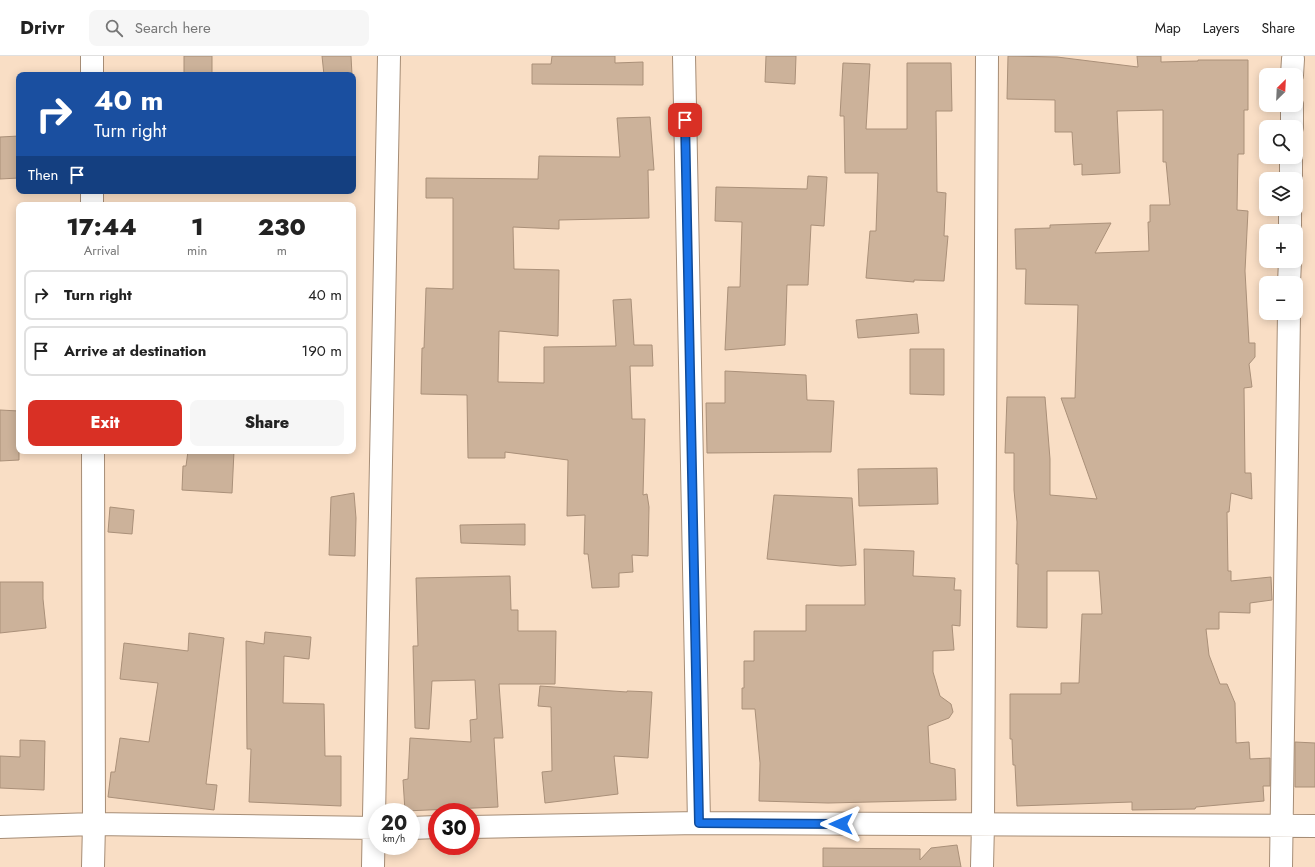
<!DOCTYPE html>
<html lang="en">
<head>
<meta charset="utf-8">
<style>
  body { margin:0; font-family:Jost,sans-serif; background:#f6f6f6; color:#222; height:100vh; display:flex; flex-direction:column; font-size:15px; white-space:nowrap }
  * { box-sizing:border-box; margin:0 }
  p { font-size:13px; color:#767676 }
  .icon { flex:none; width:22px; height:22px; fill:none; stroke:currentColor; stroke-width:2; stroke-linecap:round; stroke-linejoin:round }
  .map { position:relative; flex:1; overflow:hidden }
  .details { position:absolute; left:16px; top:146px; width:340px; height:252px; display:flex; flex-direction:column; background:#fff; border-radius:8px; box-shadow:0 2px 10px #0003 }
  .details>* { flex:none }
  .hud { position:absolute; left:16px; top:16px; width:340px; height:122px; border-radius:8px; box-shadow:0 2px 10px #0003; background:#1a4fa0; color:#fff; overflow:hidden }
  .needle { width:26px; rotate:24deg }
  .controls { position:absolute; left:1259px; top:12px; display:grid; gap:8px }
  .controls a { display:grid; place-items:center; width:44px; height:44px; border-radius:8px; background:#fff; box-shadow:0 2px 10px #0003; font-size:20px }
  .speed { position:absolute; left:368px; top:747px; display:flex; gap:8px; font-size:20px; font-weight:700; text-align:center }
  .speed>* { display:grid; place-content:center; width:52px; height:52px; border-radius:50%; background:#fff; box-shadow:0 2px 10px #0003; line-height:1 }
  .speed small { font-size:10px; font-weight:400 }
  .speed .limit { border:6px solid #d22; background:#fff; color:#111 }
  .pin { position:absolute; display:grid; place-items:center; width:34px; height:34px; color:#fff; margin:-17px; border-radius:8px; box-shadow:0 2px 6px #0006 }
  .me { position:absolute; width:44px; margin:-22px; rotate:270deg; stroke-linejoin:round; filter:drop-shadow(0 0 3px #0008) }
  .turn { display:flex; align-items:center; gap:14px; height:84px; padding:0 12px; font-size:18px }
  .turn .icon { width:52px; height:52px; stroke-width:2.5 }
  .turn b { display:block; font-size:28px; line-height:34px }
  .then { display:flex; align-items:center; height:38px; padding:0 12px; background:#0003; gap:8px; font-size:15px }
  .eta { display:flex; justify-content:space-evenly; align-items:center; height:68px; text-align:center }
  .eta b { font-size:24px; font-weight:800; line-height:28px }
  .cta { display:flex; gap:8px; margin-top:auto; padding:8px 12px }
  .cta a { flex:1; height:46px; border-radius:8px; background:#d93025; color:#fff; font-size:16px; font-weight:800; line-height:46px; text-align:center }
  .cta a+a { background:#f6f6f6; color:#222 }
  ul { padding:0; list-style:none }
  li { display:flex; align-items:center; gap:12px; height:50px; margin:0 8px 6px; padding:0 4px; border:2px solid #e0e0e0; border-radius:8px }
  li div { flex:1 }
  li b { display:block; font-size:15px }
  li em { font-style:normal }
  header { display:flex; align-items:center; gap:24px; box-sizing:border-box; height:56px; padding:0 20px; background:#fff; border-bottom:1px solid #e0e0e0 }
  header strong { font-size:19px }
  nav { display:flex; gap:22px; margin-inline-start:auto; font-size:14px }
  .search { width:280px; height:36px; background:#f6f6f6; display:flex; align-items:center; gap:10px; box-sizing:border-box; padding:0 14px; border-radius:8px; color:#767676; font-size:15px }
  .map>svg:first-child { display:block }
  .building { fill:#ccb29a; stroke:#aa9079 }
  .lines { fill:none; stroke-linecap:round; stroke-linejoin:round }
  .minor-casing { stroke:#a68d76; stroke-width:24 }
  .minor { stroke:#fff; stroke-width:22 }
  .route-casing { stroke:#114b97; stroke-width:10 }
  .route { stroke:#1a73e8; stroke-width:7 }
</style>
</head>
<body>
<header>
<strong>Drivr</strong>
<div class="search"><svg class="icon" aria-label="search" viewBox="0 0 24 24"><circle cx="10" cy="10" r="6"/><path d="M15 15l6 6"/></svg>Search here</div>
<nav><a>Map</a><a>Layers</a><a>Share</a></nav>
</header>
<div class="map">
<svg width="1315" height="811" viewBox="0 0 1315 811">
  <rect width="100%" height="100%" fill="#f9dec5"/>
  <path class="building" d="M184 0H212V19H184Z
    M322 0H351L352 19H324Z
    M552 0H615V7L643 6V29L532 28V8H551Z
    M766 0H796L795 28 765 26Z
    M1008 0 1057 1 1138 11 1137 0H1161V6L1198 5V4H1248V54H1244V98H1238L1237 154 1248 155 1245 215 1249 287H1255V301L1249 308 1252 331 1244 332 1245 417H1251L1252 443 1231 437 1229 456H1227L1228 515H1231V525L1271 521 1272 544 1250 547V557L1219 556V573H1206L1209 599 1220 628H1227L1235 647 1236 687 1249 686 1250 703 1270 702V730H1263L1264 745 1196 751 1195 753 1132 754V746L1017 750 1015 709H1013L1012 683H1010V638H1061V627H1079L1082 558H1102L1099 515H1047V572L1017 571 1018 508H1016L1017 466 1014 434V397H1005L1007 341H1045L1050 403V439L1097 443 1061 342H1075L1078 249 1025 248 1026 213H1016L1015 173 1050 172V169L1111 167 1095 197 1149 195 1148 166H1150V149H1170L1166 106H1163V54L1117 55 1120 117 1082 119V108L1074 109 1072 76H1055V44L1007 43Z
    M843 7 870 8 866 73H907V7H951L952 55H936L937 136 946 137 944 180H948L944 225 914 224V226L866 222 870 175H876L878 117H845L844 60H840Z
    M650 61 654 114H648L649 162 559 164V173L513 171 514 213 559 214 558 280 499 275 498 326 544 327V291L616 290 613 244 631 243 634 289H652L653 310H630L632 363H645L643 439 647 438 649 451 648 500 632 499 633 516 619 517V531L592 532 588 498H584L585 459 567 460 568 404 505 396V402H468L467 339 421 338 422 292H424L426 232 453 233V142H426V122L538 123 539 100 620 101 617 62Z
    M19 80V122L0 123V81Z
    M808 120 827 121 824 170 811 169 808 229H787L785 289 725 294 728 231H740L742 166 715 165 716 131 807 133Z
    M917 258 919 277 858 282 856 264Z
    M910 293H944V339L910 338Z
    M725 315 806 319 807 344 834 345 831 396H813L707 397 706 347H725Z
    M0 354 19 355V404L0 405Z
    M188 395H234L232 437 182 434 183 410H186Z
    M937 412 938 448 859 450 858 413Z
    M354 437 356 462 355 500 329 499 331 441Z
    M774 439 852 442 856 509 841 510 767 503Z
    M110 451 134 454 132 478 108 476Z
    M525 468V489L461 487 460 469Z
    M864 493 914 495 913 520 955 522 954 534H961L960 570 952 569 954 594 933 595V616L940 640 951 648 953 656 949 662 928 670 930 707 955 713 956 744 828 747 759 745 760 707 755 653H742V632H744V605H754V575H806V549H865Z
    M510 520 511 554H518V575H556L555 628H499L503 682H494L498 751 405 755 403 724 408 723 410 682 471 686 470 664 477 663 475 624 432 625 429 673 415 672 413 590H418L416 522Z
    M0 526H43V543L46 572 0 577Z
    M265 576 311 581 309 603 284 600 283 647 324 648 325 700H341V750L249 746 251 693H247L246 585 264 588Z
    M189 577 224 582 206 728 217 729 214 754 108 741 111 716H115L120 682 149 686 158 627 120 623 124 587 188 595Z
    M540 630 627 636V635L652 636 648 702 614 700 618 738 545 747 542 716 552 715 551 651 538 650Z
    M20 684 45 685 44 734 0 732V700L20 701Z
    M1295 686 1315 687V731H1295Z
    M957 789 961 811H823V792L920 793V804L931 792Z"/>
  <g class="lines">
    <g class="minor-casing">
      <path id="minor" d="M92 0V19
        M684 0 699 767
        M1292 19 1293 3
        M1292 71V49
        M1291 123V101
        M92 135V149
        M1290 175V153
        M1289 227 1290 205
        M93 395 94 768 93 811
        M0 771 94 768 377 772
        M471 771 699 767 1315 770
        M411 772 437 771
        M373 811 389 0
        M982 811 983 768 987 0
        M1281 811 1289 257"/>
    </g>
    <use href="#minor" class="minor"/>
  </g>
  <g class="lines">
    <g class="route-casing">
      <path id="route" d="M685 64 699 767 841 768"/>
    </g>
    <use href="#route" class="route"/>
  </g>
</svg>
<div class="controls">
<a><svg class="needle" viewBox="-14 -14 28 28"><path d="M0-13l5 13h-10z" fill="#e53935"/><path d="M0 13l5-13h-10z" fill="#767676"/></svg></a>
<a><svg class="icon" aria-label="search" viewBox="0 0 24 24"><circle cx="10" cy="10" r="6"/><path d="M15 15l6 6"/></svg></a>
<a><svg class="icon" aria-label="layers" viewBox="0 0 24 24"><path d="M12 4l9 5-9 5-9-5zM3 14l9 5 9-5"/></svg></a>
<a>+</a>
<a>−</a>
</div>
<div class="speed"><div>20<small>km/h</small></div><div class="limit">30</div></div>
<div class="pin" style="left:685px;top:64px;background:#d93025"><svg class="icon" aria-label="arrive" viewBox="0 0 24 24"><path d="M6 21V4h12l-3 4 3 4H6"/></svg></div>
<svg class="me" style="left:841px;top:768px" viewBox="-20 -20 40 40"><path d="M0-17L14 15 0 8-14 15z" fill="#1a73e8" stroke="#fff" stroke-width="4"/></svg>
<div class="hud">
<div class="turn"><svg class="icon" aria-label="right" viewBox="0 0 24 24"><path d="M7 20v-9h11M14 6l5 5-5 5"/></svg><div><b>40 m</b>Turn right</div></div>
<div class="then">Then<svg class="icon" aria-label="arrive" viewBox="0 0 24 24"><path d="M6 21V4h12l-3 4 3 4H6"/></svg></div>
</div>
<section class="details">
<div class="eta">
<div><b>17:44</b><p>Arrival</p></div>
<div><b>1</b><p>min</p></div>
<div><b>230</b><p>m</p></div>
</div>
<ul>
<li><svg class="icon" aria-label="right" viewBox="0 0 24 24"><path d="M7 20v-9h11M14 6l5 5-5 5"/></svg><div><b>Turn right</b></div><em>40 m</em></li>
<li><svg class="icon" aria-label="arrive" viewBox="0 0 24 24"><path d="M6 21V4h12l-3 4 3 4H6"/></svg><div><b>Arrive at destination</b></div><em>190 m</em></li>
</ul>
<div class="cta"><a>Exit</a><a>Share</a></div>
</section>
</div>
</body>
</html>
